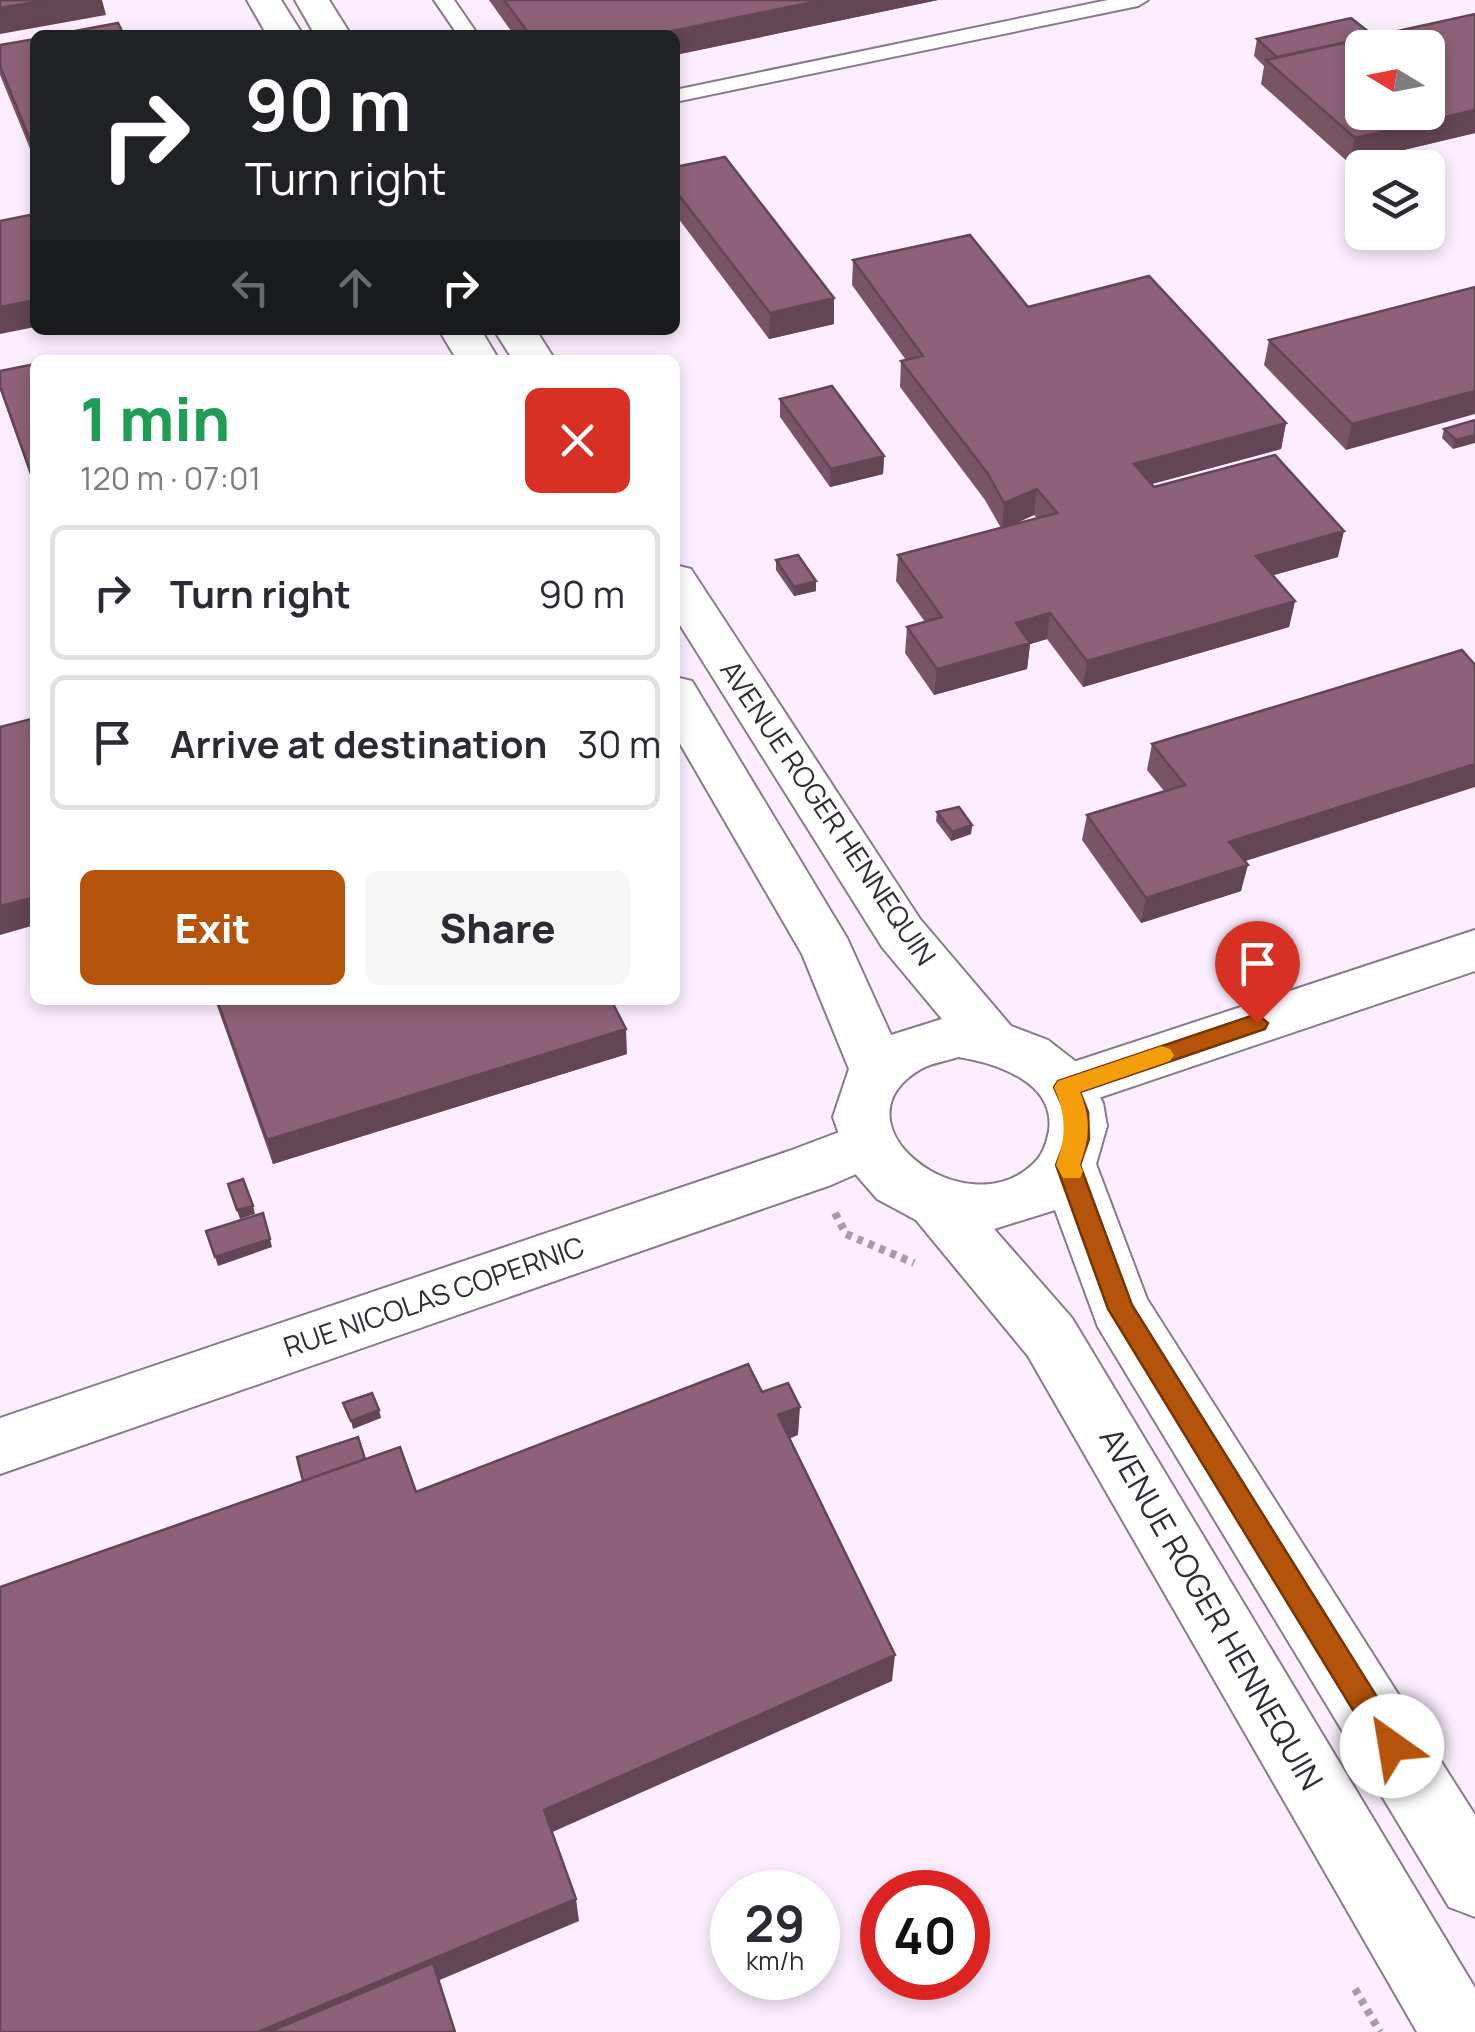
<!DOCTYPE html>
<html lang="en">
<head>
<meta charset="utf-8">
<style>
  body { margin:0; font-family:Manrope,sans-serif; background:#f7f7f7; color:#2b2b33; height:100vh; display:flex; flex-direction:column; font-size:38px; white-space:nowrap }
  * { box-sizing:border-box; margin:0 }
  p { font-size:32px; color:#7c7c81 }
  .icon { flex:none; width:55px; height:55px; fill:none; stroke:currentColor; stroke-width:2; stroke-linecap:round; stroke-linejoin:round }
  .map { position:relative; flex:1; overflow:hidden }
  .panel { position:absolute; left:30px; top:355px; width:650px; height:650px; display:flex; flex-direction:column; background:#fff; border-radius:15px; box-shadow:0 5px 15px #0003 }
  .panel>* { flex:none }
  .top-card { position:absolute; left:30px; top:30px; width:650px; height:305px; border-radius:15px; box-shadow:0 5px 15px #0003; background:#202124; color:#fff; overflow:hidden }
  .needle { width:65px; rotate:280deg }
  .fabs { position:absolute; left:1345px; top:30px; display:grid; gap:20px }
  .fabs a { display:grid; place-items:center; width:100px; height:100px; border-radius:15px; background:#fff; box-shadow:0 5px 15px #0003; font-size:50px }
  .speed { position:absolute; left:710px; top:1870px; display:flex; gap:20px; font-size:50px; font-weight:700; text-align:center }
  .speed>* { display:grid; place-content:center; width:130px; height:130px; border-radius:50%; background:#fff; box-shadow:0 5px 15px #0003; line-height:1 }
  .speed small { font-size:25px; font-weight:400 }
  .speed .limit { border:15px solid #d22; background:#fff; color:#111 }
  .pin { position:absolute; display:grid; place-items:center; width:85px; height:85px; color:#fff; margin:-102px -42px; border-radius:50% 50% 50% 0; rotate:-45deg; box-shadow:0 0 10px #0007 }
  .pin .icon { rotate:45deg }
  .me { position:absolute; width:110px; margin:-55px; rotate:328deg; stroke-linejoin:round; filter:drop-shadow(0 0 8px #0008) }
  .turn { display:flex; align-items:center; gap:35px; height:210px; padding:0 50px; font-size:45px }
  .turn .icon { width:130px; height:130px; stroke-width:2.5 }
  .turn b { display:block; font-size:70px; line-height:85px }
  .lanes { display:flex; align-items:center; height:95px; padding:0 50px; background:#0003; justify-content:center; gap:50px; direction:ltr }
  .lanes .off { opacity:.35 }
  .round { display:grid; place-items:center; flex:none; width:105px; height:105px; border-radius:15px; background:#f7f7f7 }
  .headline { display:flex; align-items:center; justify-content:space-between; height:170px; padding:0 50px }
  h1 { font-size:60px; font-weight:800; line-height:75px; color:#1e9e55 }
  .button { display:flex; gap:20px; margin-top:auto; padding:20px 50px }
  .button a { flex:1; height:115px; border-radius:15px; background:#b45309; color:#fff; font-size:40px; font-weight:800; line-height:115px; text-align:center }
  .button a+a { background:#f7f7f7; color:#2b2b33 }
  ul { padding:0; list-style:none }
  li { display:flex; align-items:center; gap:30px; height:135px; margin:0 20px 15px; padding:0 30px; border:5px solid #e1e1e2; border-radius:15px }
  li div { flex:1 }
  li b { display:block; font-size:38px }
  li em { font-style:normal }
  .map>svg:first-child { display:block }
  .lines { fill:none; stroke-linecap:round; stroke-linejoin:round }
  .lane-casing { stroke:#89798c; stroke-width:4 }
  .street-casing { stroke:#89798c; stroke-width:4 }
  .secondary-casing { stroke:#89798c; stroke-width:4 }
  .path { stroke:#a69ba8; stroke-width:8; stroke-dasharray:6 6; stroke-linecap:butt }
  .lane { fill:#fff; fill-rule:evenodd }
  .street { fill:#fff; fill-rule:evenodd }
  .secondary { fill:#fff; fill-rule:evenodd }
  .wall { fill:#795465; fill-rule:evenodd }
  .shaded-wall { fill:#634553 }
  .building { fill:#8d6276; stroke:#634553; stroke-width:2.5; fill-rule:evenodd }
  .route { fill:#b45309; stroke:#753606; stroke-width:2.5 }
  .slow { fill:#f59e0b }
  .labels { text-anchor:middle; stroke-width:10; stroke-linejoin:round; paint-order:stroke }
  .street-label { font-size:28px; fill:#312b33; stroke:#fff }
  .near-street-label { font-size:32px; fill:#312b33; stroke:#fff }
</style>
</head>
<body>
<div class="map">
<svg width="1475" height="2032" viewBox="0 0 1475 2032">
  <rect width="100%" height="100%" fill="#fceeff"/>
  <g class="lines">
    <g class="lane-casing">
      <path id="lane" d="M434 0H454L478 35H458Z
        M1108 0H1148L1138 6 675 102V90Z"/>
    </g>
    <g class="street-casing">
      <path id="street" d="M1475 930V971L1066 1109 1046 1103 1038 1087 1046 1071Z
        M866 1122 886 1129 895 1145 886 1161 831 1185 0 1474V1418L789 1151Z"/>
    </g>
    <g class="secondary-casing">
      <path id="secondary" d="M247 0H281L303 35H267Z
        M295 0H329L351 35H315Z
        M439 330H481L499 360H457Z
        M494 330H536L555 360H513Z
        M675 565 691 569 920 919 1011 1026 1048 1040 1084 1068 1103 1103 1107 1126 1096 1164 1147 1299 1475 1815V1917L1449 1907 1098 1327 1055 1210 994 1229 1072 1318 1475 1988V2032H1417L1028 1356 916 1220 877 1199 851 1169 833 1117 849 1069 802 954 675 735V677L692 681 847 938 891 1035 942 1019 882 947 675 617ZM958 1057C996 1063 1056 1082 1049 1131 1046 1145 1043 1155 1032 1165 964 1228 828 1123 921 1069 931 1063 947 1061 958 1057Z"/>
    </g>
    <path class="path" d="M835 1213 846 1234 914 1263
      M1355 1989 1380 2032"/>
    <use href="#lane" class="lane"/>
    <use href="#street" class="street"/>
    <use href="#secondary" class="secondary"/>
  </g>
  <path class="wall" d="M489 0H938L675 55V35H514Z
    M1475 14V133L1349 163 1261 84 1264 66 1254 56 1257 39 1374 36Z
    M35 39V161L0 75V45Z
    M675 167 834 324 769 339 675 214Z
    M853 260 1028 307 1286 423 1281 449 1151 484 1154 487 1338 557 1273 575 1295 601 1289 627 1083 687 1047 639 1030 644 1027 669 934 695 905 653 907 627 925 622 896 581 898 555 1001 528 985 500 900 387 901 361 906 360 852 285ZM1034 515 1037 518 1012 525Z
    M1475 287 1346 450 1264 365 1269 340Z
    M35 365V488L0 390V371Z
    M780 399 884 456 883 474 830 487 780 417Z
    M1475 420 1453 449 1442 438 1444 429Z
    M776 560 816 591 794 596 776 570Z
    M1152 744 1244 861 1241 891 1141 923 1082 840 1087 815 1164 791 1147 770Z
    M937 812 972 825 971 834 951 841 936 821Z
    M215 1000H611L627 1054 273 1164Z"/>
  <path class="shaded-wall" d="M47 0H102L106 15 0 34V8Z
    M823 0H938L675 55V35H653Z
    M1475 110V133L1349 163 1355 138Z
    M834 298V324L769 339 770 313Z
    M35 300V327L0 334V307Z
    M1475 391V414L1346 450 1352 424Z
    M1286 423 1281 449 1130 490 1134 464Z
    M1475 435V443L1453 449 1456 440Z
    M884 456 883 474 830 487 831 469Z
    M1037 489 1034 515 1002 529 1004 503Z
    M1344 531 1338 557 1250 582 1256 556Z
    M816 581V591L794 596V587Z
    M1295 601 1289 627 1083 687 1087 661Z
    M1050 613 1047 639 1030 644 1027 669 934 695 937 669 1016 623Z
    M1475 764V787L1224 868 1229 842Z
    M972 825 971 834 951 841 952 832Z
    M1248 865 1241 891 1141 923 1146 898Z
    M35 897V925L0 935V906Z
    M626 1029 627 1054 273 1164 267 1140Z
    M253 1206 255 1214 240 1219 237 1210Z
    M270 1239 272 1247 218 1266 215 1257Z
    M800 1407 798 1435 777 1444 778 1415Z
    M379 1410 381 1418 353 1429 351 1421Z
    M895 1655 892 1681 548 1834 544 1810Z
    M576 1899 579 1921 317 2032H258Z"/>
  <path class="building" d="M0 0H47L0 8Z
    M504 0H823L653 35H530Z
    M1475 14V110L1355 138 1266 60ZM1362 48H1428V112H1362Z
    M1351 18 1374 36 1277 57 1257 39Z
    M118 23 124 35H54Z
    M35 39V152L0 66V45Z
    M725 157 834 298 770 313 675 190V167Z
    M35 214V300L0 307V221Z
    M970 235 1028 307 1149 276 1286 423 1134 464 1154 487 1275 455 1344 531 1256 556 1295 601 1087 661 1050 613 1016 623 1030 643 937 669 907 627 942 617 898 555 1057 513 1037 489 1004 503 988 474 901 361 923 356 853 260Z
    M1475 287V391L1352 424 1269 340Z
    M35 364V485L0 386V371Z
    M832 386 884 456 831 469 780 399Z
    M1475 420V435L1456 440 1444 429Z
    M798 555 816 581 794 587 776 560Z
    M1462 650 1475 665V764L1229 842 1248 865 1146 898 1087 815 1185 785 1152 744Z
    M35 718V897L0 906V727Z
    M959 807 972 825 952 832 937 812Z
    M217 1000H611L626 1029 267 1140Z
    M243 1179 253 1206 237 1210 228 1184Z
    M263 1213 270 1239 215 1257 206 1231Z
    M748 1364 762 1392 788 1383 800 1407 778 1415 895 1655 544 1810 576 1899 258 2032H0V1587L400 1447 416 1492Z
    M372 1393 379 1410 351 1421 343 1403Z
    M358 1437 365 1459 303 1481 297 1457Z
    M433 1963 455 2032H269Z"/>
  <path class="route" d="M1257 1014 1268 1023 1265 1029 1080 1092 1088 1112 1089 1139 1080 1165 1132 1305 1402 1737 1406 1746 1402 1756 1392 1760 1381 1756 1108 1309 1056 1165 1066 1139 1065 1112 1054 1087 1058 1081Z"/>
  <path class="slow" d="M1162 1046 1170 1049 1174 1055 1170 1061 1080 1092C1091 1119 1090 1137 1080 1165L1083 1171 1080 1178H1063L1056 1165C1067 1135 1066 1116 1054 1087L1058 1081Z"/>
  <g class="labels">
    <g class="street-label">
      <text transform="translate(828 813) rotate(56)" y="10">AVENUE ROGER HENNEQUIN</text>
      <text transform="translate(434 1297) rotate(-19)" y="10">RUE NICOLAS COPERNIC</text>
    </g>
    <g class="near-street-label">
      <text transform="translate(1211 1609) rotate(60)" y="11">AVENUE ROGER HENNEQUIN</text>
    </g>
  </g>
</svg>
<div class="fabs">
<a><svg class="needle" viewBox="-14 -14 28 28"><path d="M0-13l5 13h-10z" fill="#e53935"/><path d="M0 13l5-13h-10z" fill="#7c7c81"/></svg></a>
<a><svg class="icon" aria-label="layers" viewBox="0 0 24 24"><path d="M12 4l9 5-9 5-9-5zM3 14l9 5 9-5"/></svg></a>
</div>
<div class="speed"><div>29<small>km/h</small></div><div class="limit">40</div></div>
<div class="pin" style="left:1257px;top:1023px;background:#d93025"><svg class="icon" aria-label="arrive" viewBox="0 0 24 24"><path d="M6 21V4h12l-3 4 3 4H6"/></svg></div>
<svg class="me" style="left:1392px;top:1746px" viewBox="-20 -20 40 40"><circle r="19" fill="#fff"/><path d="M0-13L10 11 0 6-10 11z" fill="#b45309"/></svg>
<div class="top-card">
<div class="turn"><svg class="icon" aria-label="right" viewBox="0 0 24 24"><path d="M7 20v-9h11M14 6l5 5-5 5"/></svg><div><b>90 m</b>Turn right</div></div>
<div class="lanes"><svg class="icon off" aria-label="left" viewBox="0 0 24 24"><path d="M17 20v-9H6M10 6l-5 5 5 5"/></svg><svg class="icon off" aria-label="ahead" viewBox="0 0 24 24"><path d="M12 20V5M6 11l6-6 6 6"/></svg><svg class="icon" aria-label="right" viewBox="0 0 24 24"><path d="M7 20v-9h11M14 6l5 5-5 5"/></svg></div>
</div>
<section class="panel">
<div class="headline"><div><h1>1 min</h1><p>120 m · 07:01</p></div><a class="round" style="background:#d93025;color:#fff"><svg class="icon" aria-label="close" viewBox="0 0 24 24"><path d="M6 6l12 12M18 6L6 18"/></svg></a></div>
<ul>
<li><svg class="icon" aria-label="right" viewBox="0 0 24 24"><path d="M7 20v-9h11M14 6l5 5-5 5"/></svg><div><b>Turn right</b></div><em>90 m</em></li>
<li><svg class="icon" aria-label="arrive" viewBox="0 0 24 24"><path d="M6 21V4h12l-3 4 3 4H6"/></svg><div><b>Arrive at destination</b></div><em>30 m</em></li>
</ul>
<div class="button"><a>Exit</a><a>Share</a></div>
</section>
</div>
</body>
</html>
